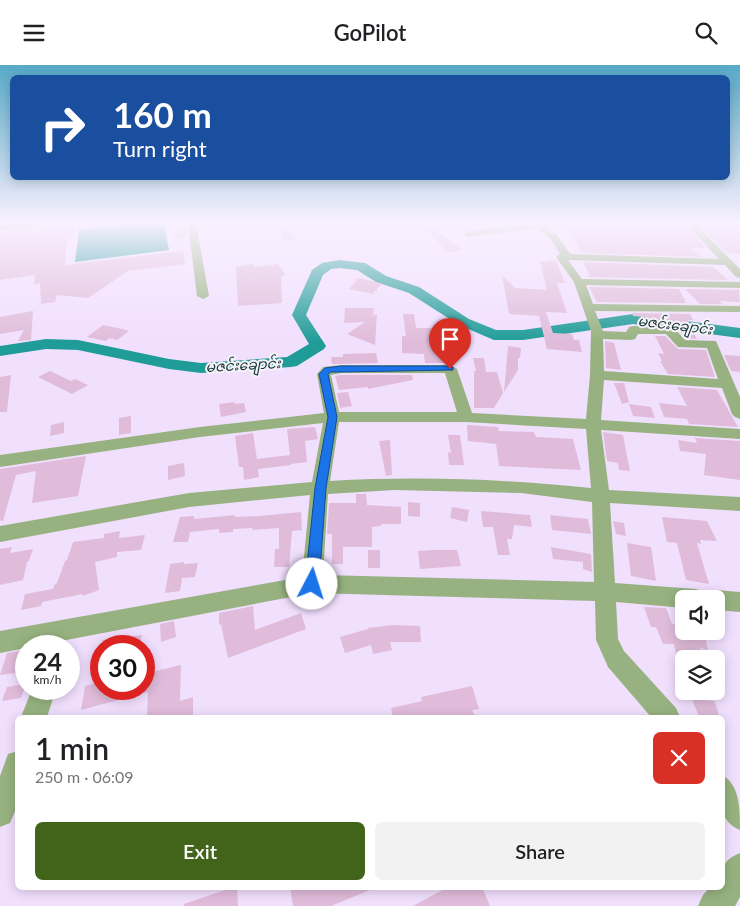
<!DOCTYPE html>
<html lang="en">
<head>
<meta charset="utf-8">
<style>
  body { margin:0; font-family:Lato,"Noto Sans Myanmar",sans-serif; background:#f2f2f2; color:#202124; height:100vh; display:flex; flex-direction:column; font-size:19px; white-space:nowrap }
  * { box-sizing:border-box; margin:0 }
  p { font-size:16px; color:#757577 }
  .icon { flex:none; width:28px; height:28px; fill:none; stroke:currentColor; stroke-width:2; stroke-linecap:round; stroke-linejoin:round }
  .map { position:relative; flex:1; overflow:hidden }
  .sheet { position:absolute; left:15px; top:650px; width:710px; height:175px; display:flex; flex-direction:column; background:#fff; border-radius:8px; box-shadow:0 2px 12px #0003 }
  .sheet>* { flex:none }
  .banner { position:absolute; left:10px; top:10px; width:720px; height:105px; border-radius:8px; box-shadow:0 2px 12px #0003; background:#1a4fa0; color:#fff; overflow:hidden }
  .buttons { position:absolute; left:675px; top:525px; display:grid; gap:10px }
  .buttons a { display:grid; place-items:center; width:50px; height:50px; border-radius:8px; background:#fff; box-shadow:0 2px 12px #0003; font-size:25px }
  .speed { position:absolute; left:15px; top:570px; display:flex; gap:10px; font-size:25px; font-weight:700; text-align:center }
  .speed>* { display:grid; place-content:center; width:65px; height:65px; border-radius:50%; background:#fff; box-shadow:0 2px 12px #0003; line-height:1 }
  .speed small { font-size:12px; font-weight:400 }
  .speed .limit { border:8px solid #d22; background:#fff; color:#111 }
  .pin { position:absolute; display:grid; place-items:center; width:42px; height:42px; color:#fff; margin:-51px -21px; border-radius:50% 50% 50% 0; rotate:-45deg; box-shadow:0 0 5px #0007 }
  .pin .icon { rotate:45deg }
  .me { position:absolute; width:55px; margin:-28px; rotate:5deg; stroke-linejoin:round; filter:drop-shadow(0 0 4px #0008) }
  .turn { display:flex; align-items:center; gap:18px; height:105px; padding:0 20px; font-size:22px }
  .turn .icon { width:65px; height:65px; stroke-width:2.5 }
  .turn b { display:block; font-size:35px; line-height:42px }
  .round { display:grid; place-items:center; flex:none; width:52px; height:52px; border-radius:8px; background:#f2f2f2 }
  .overview { display:flex; align-items:center; justify-content:space-between; height:85px; padding:0 20px }
  h1 { font-size:30px; font-weight:600; line-height:38px }
  .primary-button { display:flex; gap:10px; margin-top:auto; padding:10px 20px }
  .primary-button a { flex:1; height:58px; border-radius:8px; background:#41631a; color:#fff; font-size:20px; font-weight:600; line-height:58px; text-align:center }
  .primary-button a+a { background:#f2f2f2; color:#202124 }
  header { display:flex; justify-content:space-between; align-items:center; height:65px; padding:0 20px; background:#fff; font-size:22px; font-weight:600 }
  .map>svg:first-child { display:block }
  .water { fill:#1f9c98 }
  .lines { fill:none; stroke-linecap:round; stroke-linejoin:round }
  .river { fill:#1f9c98; fill-rule:evenodd }
  .building { fill:#e0bcda }
  .minor { fill:#97b280; fill-rule:evenodd }
  .route { fill:#1a73e8; stroke:#114b97 }
  .labels { text-anchor:middle; stroke-width:4; stroke-linejoin:round; paint-order:stroke }
  .far-water-label { font-size:14px; font-style:italic; fill:#123534; stroke:#f7f2fa }
</style>
</head>
<body>
<header><svg class="icon" aria-label="menu" viewBox="0 0 24 24"><path d="M4 6h16M4 12h16M4 18h16"/></svg>GoPilot<svg class="icon" aria-label="search" viewBox="0 0 24 24"><circle cx="10" cy="10" r="6"/><path d="M15 15l6 6"/></svg></header>
<div class="map">
<svg width="740" height="841" viewBox="0 0 740 841">
  <rect width="100%" height="100%" fill="#f1dffe"/>
  <path class="water" d="M129 159H164L169 185 75 197 79 165Z"/>
  <g class="lines">
    <path class="river" d="M339 195 365 198 386 211 419 222 469 254 496 265H523L633 249 740 263V273L633 259 523 275H494L459 260 409 228 376 217 357 205 339 203 331 204 323 210 306 250 326 281 324 284 297 301 291 302 201 308 169 304 78 285 46 284 0 291V281L46 274 78 275 169 294 201 298 287 292 309 279 292 250 312 205 322 198Z"/>
  </g>
  <path class="building" d="M74 159 72 174H67L65 200 183 186 185 199 128 206 88 233 57 230 55 237 41 239 40 218 34 219 35 210 0 215V167Z
    M169 159H186L188 173 176 174Z
    M281 159H288L296 174 283 175Z
    M566 159H619L625 165 651 166 646 160 686 161 706 183H691L702 192 582 188Z
    M704 159H740V189L728 188 722 183 700 162H708Z
    M432 161 462 185 448 187 427 167Z
    M547 195 556 196 565 218H557L567 248 546 247 553 268 572 269 574 275H579L582 287 547 284 539 251 509 249 502 210 515 223 547 225 540 196 548 197Z
    M583 197 713 202 728 215 676 214 673 211 674 214 583 212 590 211Z
    M253 199 255 202 278 199 285 210 281 211 282 238 238 241 236 202Z
    M358 213 372 216 383 219 377 223V226H374V229L349 224Z
    M589 222 679 224 686 238 597 237Z
    M685 224 739 225 740 237 719 236 722 239H700Z
    M345 243H374L373 251 377 249 375 280 347 269 365 257 344 258Z
    M33 246 31 275 18 276 24 265 0 269V252Z
    M632 248 690 249 693 255H688L697 274 686 273 673 260 649 259 645 252 633 251Z
    M403 249H414L416 263H432L434 268 445 269 447 298H425L424 289 402 288V271H406Z
    M103 260 122 264 129 266 117 275 109 273 106 276 87 272Z
    M655 271H665L678 284 706 285 715 312 668 309 660 296H662L658 288 664 289Z
    M605 276 614 278 621 305 606 303Z
    M508 281 521 283 520 293H518V305L504 327Z
    M376 288 378 298 332 299 331 292H343V289Z
    M724 290 740 291V307L731 306Z
    M473 293H484L486 307H497L503 328 494 343H474V306H476Z
    M50 306 71 316 75 314 88 320 72 329 38 312Z
    M11 310 7 347H0V312Z
    M341 310H412L413 315 368 324V322L339 325 335 311Z
    M614 318H624L629 337 622 339Z
    M677 322 717 325 738 362 689 359 687 354 664 352 659 338 687 341Z
    M348 327 352 341 340 343 337 328Z
    M235 337V339L244 338 246 347 221 352 219 339Z
    M629 339 651 342 655 353 633 351Z
    M131 351V368L119 370V353Z
    M64 357V368L50 371 51 360Z
    M467 360 498 362 499 366 534 367 536 372 573 374 581 405 499 401 496 379 468 376Z
    M315 362 318 374 305 376 307 397 291 399 287 364Z
    M603 367 623 370 630 406 619 405 618 398 607 396Z
    M253 368 257 394 290 390 291 400 258 404 259 412 244 415 243 402H239L235 371Z
    M448 370H460L464 400H449L448 387 451 388Z
    M695 373 740 376V415L704 410 706 389 680 386 678 375 697 378Z
    M390 375 392 410 386 411 379 376Z
    M86 391 78 431 32 438 36 406 16 410 3 456 0 455V404Z
    M184 398 185 411 168 415V401Z
    M356 429H366L367 440 401 442V459H381V461L372 462V482H343V499H332V469H327L329 438H356Z
    M408 437 420 438V452L408 451Z
    M452 442 469 445 467 457 450 453Z
    M481 446 530 450 532 462 514 460 512 474H507L510 490H498L493 462H483Z
    M301 447 302 465 292 466 289 502H274L275 484H279V463L252 465 253 463 233 464V467L219 468V464L190 467 188 477H173L180 452 194 451V454L235 450V452L259 451Z
    M550 450 588 454 591 469 552 465Z
    M662 452 707 456 717 476 700 475 701 479 697 478 709 519 686 515 677 478 667 477Z
    M613 456 624 458 626 471 616 469Z
    M120 466 119 473 145 470 141 485 117 487V492L95 497 99 525 83 531V529L42 537 41 541 21 545 25 529 53 524 55 519 57 518 65 496 67 495 73 477 104 473V469Z
    M627 478 651 482 656 516 631 511Z
    M12 482 10 488 33 484 29 496 27 497 23 515 0 520V484Z
    M551 482 591 489 592 507 583 504V497L553 494Z
    M368 485H380V503H368Z
    M433 485H457L461 501 420 504 418 486Z
    M184 497V499L198 498 195 512 182 513 180 526 165 528 170 499Z
    M253 541 255 565 301 548 306 564 228 593 221 559 219 560V548Z
    M644 542 666 543 672 559 684 562V566H704L708 585 700 583 703 594H677L674 579H663L656 562H651Z
    M174 556 176 572 161 577 160 559Z
    M393 560 420 561 421 577H390L392 585 373 589 371 580 345 588 340 572 368 564V563Z
    M142 570 139 581H102V575Z
    M26 585 17 608 0 610 7 588Z
    M181 600 180 636 193 632V652H147L148 627 81 645 85 621 101 617V624H144V609Z
    M26 619 21 633 2 636 7 622Z
    M472 621 479 644 472 645 475 652H393L391 643 422 636 421 632Z
    M692 634 714 636 720 652H699Z
    M234 822H237L238 841H184V839Z
    M290 822 375 823 331 841H293Z
    M448 822H482L490 841H413Z"/>
  <g class="lines">
    <path class="minor" d="M0 159H45L41 162 0 165Z
      M188 159H196L209 231 203 234 197 231Z
      M527 159H551L545 162 557 170 570 189 719 194 686 159H695L740 204V213L736 212 725 200 568 195 582 214 740 217V223L586 220 593 239 740 241V247L595 246 603 266 626 267 629 262 633 261H669L673 262 685 275 716 276 740 332V354L735 352 732 349 722 323 604 315 601 355 740 364V374L601 365 609 425 740 432V446L610 438 615 518 696 524 704 527 706 533 708 528 716 525 740 527V547L716 545V534H684V543L616 537 618 574 624 586 676 643 680 652H651L608 602 596 575 595 536 312 528 35 581H26V583L0 588V566L302 512 310 430 189 442 0 477V461L189 428 312 417 323 358 200 372 0 402V390L200 362 324 348 317 309 323 302 341 300H450L457 304 472 348 586 354 590 310 591 266 574 217 556 192 560 189 551 174 536 163 468 172 464 169 468 166ZM638 269H666L678 282 707 283 718 314 604 306 603 274 631 275 635 274ZM445 308 457 347H339L331 310 341 308ZM339 357H466L586 364 591 423C504 414 418 411 330 416ZM394 425 521 428 592 437 594 517 323 510 328 429Z
      M32 624H56L47 652H21Z
      M18 686V739L10 758 0 762V711L8 689Z
      M722 710C740 720 740 743 740 765 716 755 722 733 722 710Z
      M740 788V832L735 841H698L703 830 710 822H722C722 804 721 796 740 788Z"/>
  </g>
  <linearGradient id="sky" x2="0" y2="1"><stop stop-color="#57aac8"/><stop offset="0.57" stop-color="#f9f1ff"/><stop offset="1" stop-color="#f9f1ff" stop-opacity="0"/></linearGradient>
  <rect width="740" height="277" fill="url(#sky)"/>
  <path class="route" d="M450 301 453 302V305L341 307H331L328 309 337 352 326 423 319 519 317 523 312 525 307 523 305 519 315 423 328 352 319 309 325 303 341 301Z"/>
  <g class="labels">
    <g class="far-water-label">
      <text transform="translate(675 260) rotate(7)" y="5">မဇင်းချောင်း</text>
      <text transform="translate(243 300) rotate(-3)" y="5">မဇင်းချောင်း</text>
    </g>
  </g>
</svg>
<div class="buttons">
<a><svg class="icon" aria-label="sound" viewBox="0 0 24 24"><path d="M4 9h4l5-4v14l-5-4H4zM17 9q2 3 0 6"/></svg></a>
<a><svg class="icon" aria-label="layers" viewBox="0 0 24 24"><path d="M12 4l9 5-9 5-9-5zM3 14l9 5 9-5"/></svg></a>
</div>
<div class="speed"><div>24<small>km/h</small></div><div class="limit">30</div></div>
<div class="pin" style="left:450px;top:304px;background:#d93025"><svg class="icon" aria-label="arrive" viewBox="0 0 24 24"><path d="M6 21V4h12l-3 4 3 4H6"/></svg></div>
<svg class="me" style="left:312px;top:519px" viewBox="-20 -20 40 40"><circle r="19" fill="#fff"/><path d="M0-13L10 11 0 6-10 11z" fill="#1a73e8"/></svg>
<div class="banner">
<div class="turn"><svg class="icon" aria-label="right" viewBox="0 0 24 24"><path d="M7 20v-9h11M14 6l5 5-5 5"/></svg><div><b>160 m</b>Turn right</div></div>
</div>
<section class="sheet">
<div class="overview"><div><h1>1 min</h1><p>250 m · 06:09</p></div><a class="round" style="background:#d93025;color:#fff"><svg class="icon" aria-label="close" viewBox="0 0 24 24"><path d="M6 6l12 12M18 6L6 18"/></svg></a></div>
<div class="primary-button"><a>Exit</a><a>Share</a></div>
</section>
</div>
</body>
</html>
